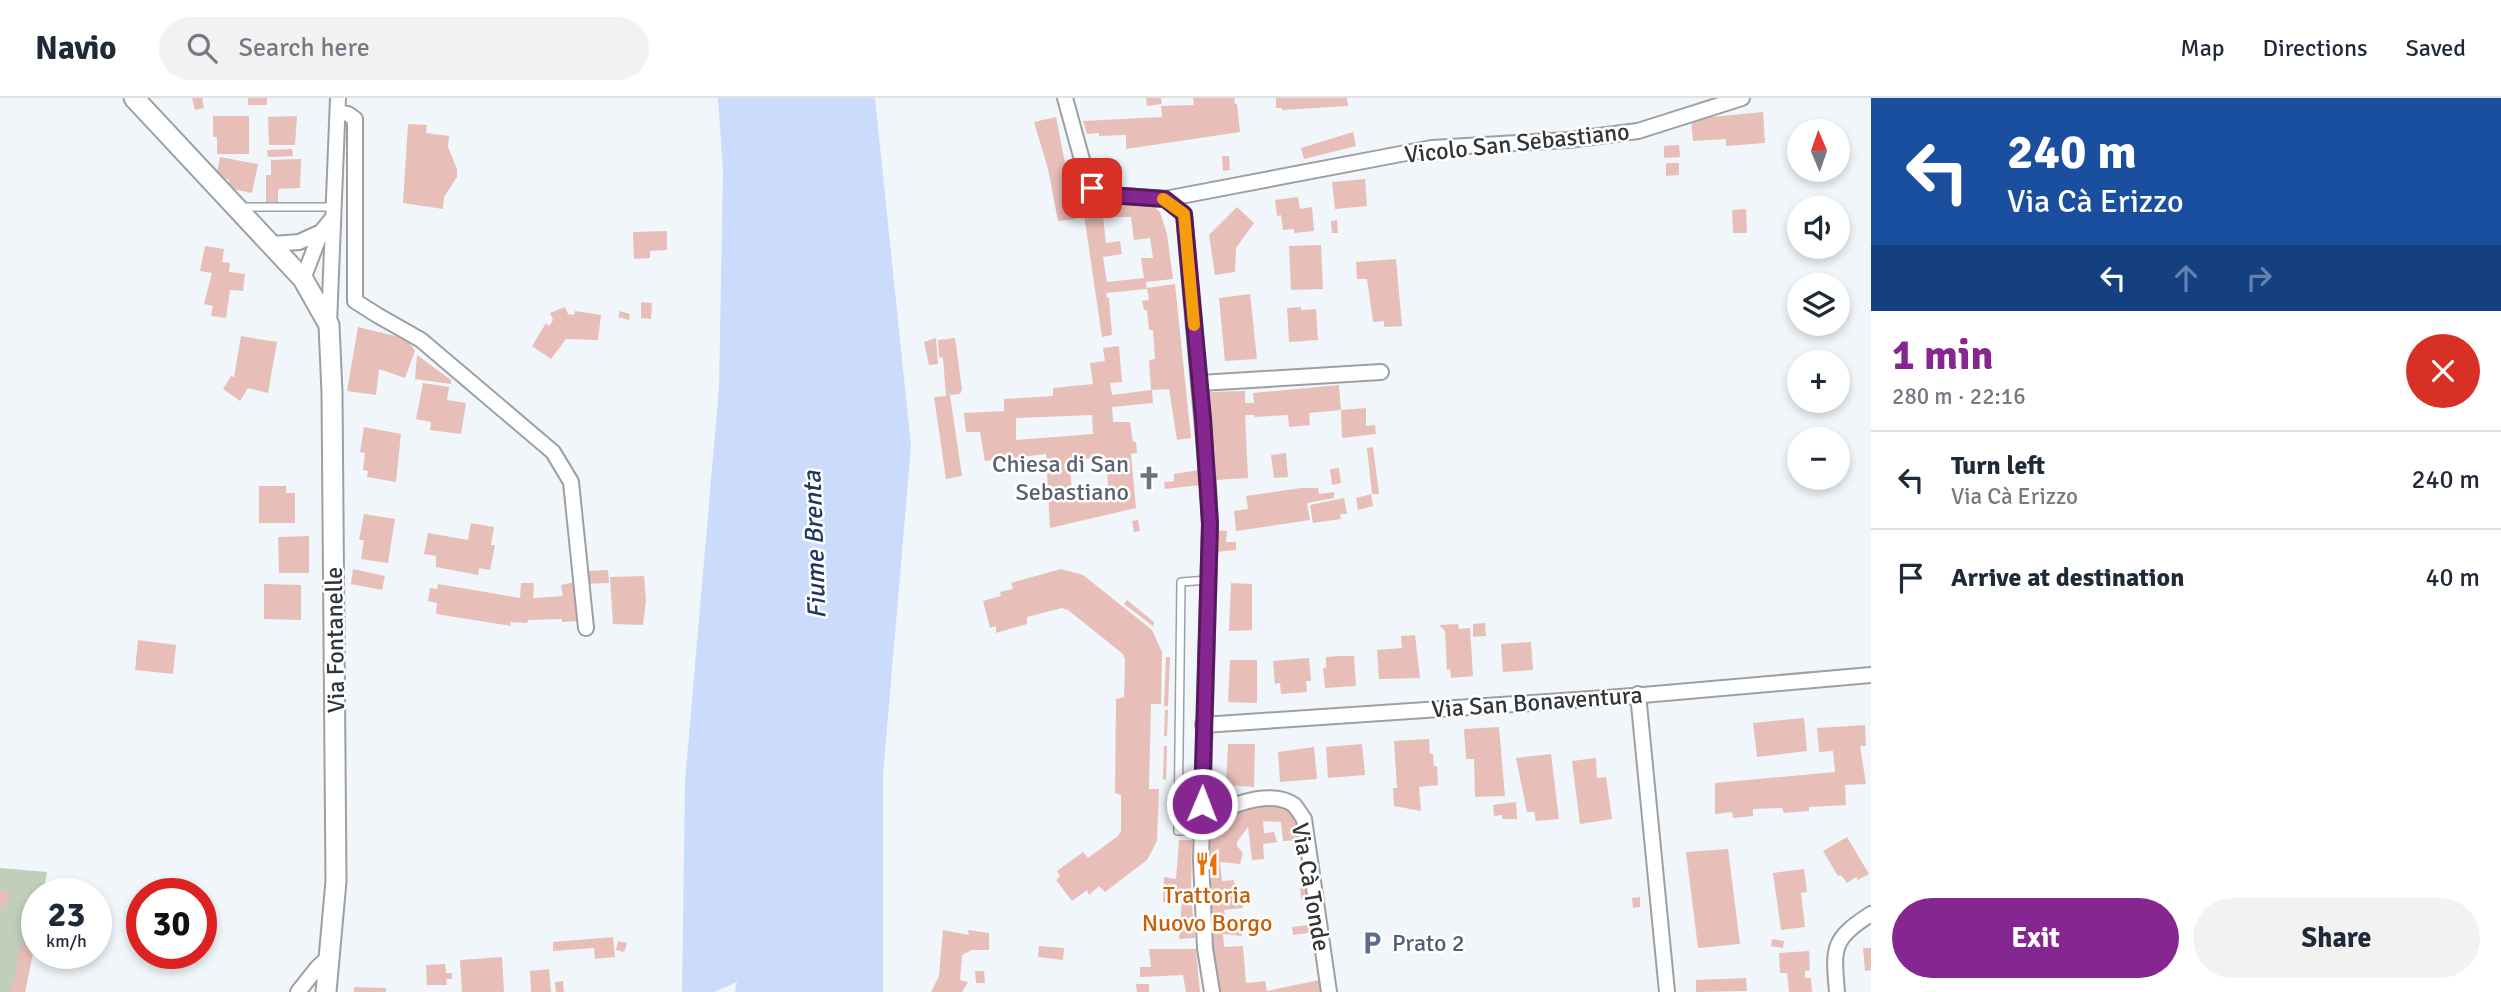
<!DOCTYPE html>
<html lang="en">
<head>
<meta charset="utf-8">
<style>
  body { margin:0; font-family:Signika,sans-serif; background:#f2f2f3; color:#1f2937; height:100vh; display:flex; flex-direction:column; font-size:26px; white-space:nowrap }
  * { box-sizing:border-box; margin:0 }
  p { font-size:23px; color:#747a83 }
  .icon { flex:none; width:38px; height:38px; fill:none; stroke:currentColor; stroke-width:2; stroke-linecap:round; stroke-linejoin:round }
  .map { position:relative; flex:1; overflow:hidden }
  .sheet { display:flex; flex-direction:column; background:#fff; width:630px }
  .sheet>* { flex:none }
  .banner { background:#1a4fa0; color:#fff; overflow:hidden }
  .needle { width:46px; rotate:358deg }
  .controls { position:absolute; left:1787px; top:21px; display:grid; gap:14px }
  .controls a { display:grid; place-items:center; width:63px; height:63px; border-radius:50%; background:#fff; box-shadow:0 4px 10px #0003; font-size:35px }
  .speed { position:absolute; left:21px; top:780px; display:flex; gap:14px; font-size:35px; font-weight:700; text-align:center }
  .speed>* { display:grid; place-content:center; width:91px; height:91px; border-radius:50%; background:#fff; box-shadow:0 4px 10px #0003; line-height:1 }
  .speed small { font-size:18px; font-weight:400 }
  .speed .limit { border:10px solid #d22; background:#fff; color:#111 }
  .pin { position:absolute; display:grid; place-items:center; width:60px; height:60px; color:#fff; margin:-30px; border-radius:14px; box-shadow:0 4px 10px #0006 }
  .me { position:absolute; width:77px; margin:-38px; rotate:1deg; stroke-linejoin:round; filter:drop-shadow(0 0 5px #0008) }
  .turn { display:flex; align-items:center; gap:24px; height:147px; padding:0 21px; font-size:32px }
  .turn .icon { width:91px; height:91px; stroke-width:2.5 }
  .turn b { display:block; font-size:49px; line-height:60px }
  .lanes { display:flex; align-items:center; height:66px; padding:0 21px; background:#0003; justify-content:center; gap:35px; direction:ltr }
  .lanes .off { opacity:.35 }
  .round { display:grid; place-items:center; flex:none; width:74px; height:74px; border-radius:37px; background:#f2f2f3 }
  .summary { display:flex; align-items:center; justify-content:space-between; height:119px; padding:0 21px }
  h1 { font-size:42px; font-weight:700; line-height:52px; color:#852691 }
  .cta { display:flex; gap:14px; margin-top:auto; padding:14px 21px }
  .cta a { flex:1; height:80px; border-radius:42px; background:#852691; color:#fff; font-size:28px; font-weight:700; line-height:80px; text-align:center }
  .cta a+a { background:#f2f2f3; color:#1f2937 }
  ul { padding:0; list-style:none }
  li { display:flex; align-items:center; gap:21px; height:98px; padding:0 21px; border-top:2px solid #e0e1e3 }
  li div { flex:1 }
  li b { display:block; font-size:26px }
  li em { font-style:normal }
  header { display:flex; align-items:center; gap:42px; box-sizing:border-box; height:98px; padding:0 35px; background:#fff; border-bottom:2px solid #e0e1e3 }
  header strong { font-size:33px }
  nav { display:flex; gap:38px; margin-inline-start:auto; font-size:24px }
  .search { width:490px; height:63px; background:#f2f2f3; display:flex; align-items:center; gap:18px; box-sizing:border-box; padding:0 24px; border-radius:38px; color:#747a83; font-size:26px }
  main { display:flex; flex:1; min-height:0 }
  .map>svg:first-child { display:block }
  .green { fill:#c1ceba }
  .water { fill:#cbdbfb }
  .building { fill:#e7bfb8; fill-rule:evenodd }
  .lines { fill:none; stroke-linecap:round; stroke-linejoin:round }
  .service-casing { stroke:#9ca0a5; stroke-width:10 }
  .minor-casing { stroke:#9ca0a5; stroke-width:18 }
  .tertiary-casing { stroke:#9ca0a5; stroke-width:23 }
  .service { stroke:#fff; stroke-width:7 }
  .minor { stroke:#fff; stroke-width:14 }
  .tertiary { stroke:#fff; stroke-width:19 }
  .route-casing { stroke:#56195e; stroke-width:18 }
  .route { stroke:#852691; stroke-width:12 }
  .slow { stroke:#f59e0b; stroke-width:12 }
  .labels { text-anchor:middle; stroke-width:5; stroke-linejoin:round; paint-order:stroke }
  .street-label { font-size:24px; fill:#323436; stroke:#fff }
  .worship-label { font-size:24px; fill:#5b616d; stroke:#fff; text-anchor:end }
  .food-label { font-size:24px; fill:#c56008; stroke:#fff }
  .service-label { font-size:24px; fill:#4e5e75; stroke:#fff; text-anchor:start }
  .water-label { font-size:26px; font-style:italic; fill:#233760; stroke:#fff }
</style>
</head>
<body>
<header>
<strong>Navio</strong>
<div class="search"><svg class="icon" aria-label="search" viewBox="0 0 24 24"><circle cx="10" cy="10" r="6"/><path d="M15 15l6 6"/></svg>Search here</div>
<nav><a>Map</a><a>Directions</a><a>Saved</a></nav>
</header>
<main>
<div class="map">
<svg width="1871" height="894" viewBox="0 0 1871 894">
  <rect width="100%" height="100%" fill="#f1f6fa"/>
  <path class="green" d="M0 770 47 774 43 796H37V833L25 894H0Z"/>
  <path class="water" d="M718 0H875L911 348 883 677V894H735L737 884 714 894H682L685 683 719 290 723 73Z"/>
  <path class="building" d="M192 0H202L204 10 195 12Z
    M248 0H267V7H248Z
    M1146 0H1161L1162 6 1147 8Z
    M1193 0H1234L1235 6H1237L1240 34 1126 51V37L1099 38V35L1087 36 1083 23 1162 19 1161 8 1194 7Z
    M1276 0H1347L1348 8 1282 12V10H1276Z
    M1763 14 1765 45 1726 48V41L1693 43 1691 21Z
    M213 18H249V56H217V39H213Z
    M297 18 295 47H269L268 19Z
    M1056 19 1076 121 1058 123 1048 71 1034 24Z
    M408 26 427 27 426 35 449 38 448 49 457 71V79L444 99 443 111 403 105Z
    M1353 34 1356 48 1304 61 1301 50Z
    M1679 47 1680 59 1664 60V48Z
    M292 51 293 58 268 59 267 52Z
    M1222 58H1229L1230 72 1223 73Z
    M220 59 258 66 252 95 227 90 229 82 223 80 217 74Z
    M301 61 300 90 278 91V104H266V77H271V62Z
    M1666 65H1679V77L1666 78Z
    M1365 81 1367 108 1335 111 1332 84Z
    M1298 99 1300 111 1312 109 1314 133 1294 135V131L1283 132 1281 117 1277 118 1275 102Z
    M1082 103H1130L1152 107 1160 114 1167 136 1173 181 1146 184 1147 191 1106 195 1107 200H1109L1112 237 1102 239ZM1103 119H1131L1134 142 1150 140 1153 160H1141L1144 180 1107 184 1103 159 1122 156 1120 143 1106 145Z
    M1237 109 1254 125 1236 150 1235 174 1215 177 1209 137Z
    M1746 111 1747 135H1733L1732 112Z
    M1337 122 1338 135H1332L1331 123Z
    M667 133V152L650 153V160L634 161 633 134Z
    M1321 147 1323 191 1291 192 1289 148Z
    M205 148 224 151 222 164 230 165 229 174 245 176 243 193 230 192 226 220 211 218 213 208 204 206 212 175 200 173Z
    M1396 161 1402 228 1384 229V223L1373 224 1367 181H1357L1356 164Z
    M1175 186 1191 340 1177 342 1169 291 1152 292 1153 305 1112 309 1113 324H1130L1133 344H1136L1137 355 1131 356 1136 410 1050 430 1046 356 985 363 980 334H966L964 315 1004 313V301L1053 298V290L1093 286 1090 265 1105 263 1103 250 1119 248 1122 284 1110 285 1112 297 1151 292 1149 262 1155 261 1153 232H1149L1147 212H1144L1142 203 1149 202 1147 190ZM1092 317 1093 336 1016 342V320ZM1106 359 1109 399 1072 402 1070 362Z
    M1250 196 1257 261 1225 263 1219 200Z
    M641 204 652 205 651 221 641 220Z
    M565 209 568 216 574 217 575 213 601 217 598 242 566 241 551 261 532 248 546 225 549 228 553 222 550 215Z
    M1301 209V212L1316 211 1318 242 1289 244 1287 210Z
    M620 213 630 216 629 222 618 219Z
    M358 229 399 239 410 246 415 253 405 280 379 271 376 297 347 293Z
    M241 238 277 244 268 295 248 290 240 303 223 291 231 278 234 279Z
    M936 240 938 266 929 267 924 244Z
    M955 240 962 291 960 296 950 297 962 378 946 381 934 299 946 298 943 260 939 259 938 242Z
    M417 257 451 282V286L415 281Z
    M423 285 449 289 447 302 466 305 461 336 430 332 431 324 416 321Z
    M1339 287 1341 312 1309 315 1310 327 1289 329 1288 317 1255 319 1254 317H1245L1248 380 1215 382 1206 319H1209L1208 294 1245 293V305H1254L1253 295Z
    M1366 310V328L1375 327 1376 336 1342 340 1341 312Z
    M364 329 401 336 396 384 367 379 368 373 363 372 365 355 360 354Z
    M1373 349 1379 396H1372L1367 350Z
    M1286 355 1288 379 1274 380 1271 357Z
    M1339 370 1341 385 1332 387 1330 371Z
    M1199 372 1201 387 1165 391 1164 384 1174 383V376Z
    M259 388H286V395H295V425H259Z
    M1301 390H1318L1319 396 1334 394V400L1307 405 1310 422 1236 433 1234 413 1248 411 1246 398Z
    M1371 396 1373 408 1358 412 1356 400Z
    M1344 400 1347 416H1340L1341 421 1313 425 1310 407Z
    M364 416 395 421 388 465 361 461 364 442H359Z
    M1138 422 1140 433 1134 434 1132 423Z
    M471 425 494 429 491 447H495L490 472 479 470 478 477 436 469V458L424 456 428 435 468 442Z
    M1215 432 1227 433 1226 444H1236V452L1215 454Z
    M309 438V475H279L278 439Z
    M353 471 385 478 382 492 351 486Z
    M1061 471 1083 477 1152 532 1162 554 1161 606H1151L1149 691H1159L1157 743 1147 762 1105 794 1099 788 1089 797 1087 792 1072 803 1056 782 1060 778 1057 773 1083 754 1088 760 1118 738 1121 733V697L1115 695 1116 601 1124 599 1125 561 1123 556 1068 512 1062 510 1027 519V526L996 535V528L990 530 983 503 1001 498 1000 494 1013 491 1011 485Z
    M608 472 609 485 585 486V473Z
    M644 478 646 502 643 527 613 526 610 479Z
    M574 484 580 523 562 524V521L528 522 527 525 510 524 511 528 436 516 437 505 428 503 430 490 437 491 438 486 520 500 521 485H534L533 500 563 498 561 487Z
    M1231 485 1252 486V532L1229 533Z
    M264 486 301 487V522L264 521Z
    M1127 502 1154 524 1153 528 1124 506Z
    M1485 525 1486 538 1473 539V526Z
    M1458 526 1459 531 1470 530 1473 578 1451 580 1450 571 1447 572 1445 533 1439 527Z
    M1415 537 1420 580 1379 581 1377 552 1402 550 1401 538Z
    M138 542 176 547 173 576 135 572Z
    M1531 544 1533 572 1503 574 1501 546Z
    M1339 558H1354L1356 588 1325 590 1323 570H1326V559Z
    M1166 559H1170L1168 608H1164Z
    M1309 560 1311 583H1306L1307 594 1281 596 1280 585 1275 586 1273 563Z
    M1230 562H1257V605L1228 604Z
    M1165 612H1168L1167 638H1164Z
    M1804 620 1807 653 1757 659 1753 625Z
    M1865 627 1866 648H1860L1866 686 1845 687 1846 707 1809 709V713L1784 715 1782 710 1753 711V718L1733 720 1732 714 1715 716V685L1835 674 1833 653 1819 654 1817 630Z
    M1499 629 1505 698 1475 699 1474 661H1466L1464 631Z
    M1429 641 1430 656H1433L1434 668H1437L1438 687 1419 689 1421 713 1394 708 1393 690H1397L1394 643Z
    M1228 646H1255L1254 689 1226 687Z
    M1362 646 1365 677 1328 680 1326 649Z
    M1164 648H1167L1166 682 1163 681Z
    M1314 649 1317 681 1280 684 1278 654Z
    M1551 656 1559 721 1536 723 1534 714H1527L1516 660Z
    M1596 660 1597 680 1606 679 1612 721 1580 726 1572 663Z
    M1516 704 1517 721H1502V717L1494 718 1493 707Z
    M1258 708 1281 709 1294 714 1297 717 1303 742 1283 743 1281 724 1263 723 1264 735 1274 734 1277 744 1263 746 1264 761 1252 762 1248 729 1237 744V748L1243 755 1240 766 1220 764 1222 783 1234 782 1235 792H1240L1243 810 1224 812 1226 825 1234 824V829L1241 828 1242 838 1223 836 1224 849 1243 848 1246 885 1265 883 1267 893 1324 881 1325 894H1216L1205 763 1211 737 1215 731 1225 722 1247 709Z
    M1847 739 1869 776 1858 782 1856 779 1847 785 1841 777 1838 778 1823 753Z
    M1179 742H1192L1191 796 1195 840 1179 841 1182 805 1163 804 1164 779 1176 781Z
    M1728 751 1740 846 1698 850 1686 754Z
    M1804 771 1807 794 1801 795 1805 829 1781 832 1773 775Z
    M1309 784 1310 800 1301 801 1300 785Z
    M0 791 11 798 0 812Z
    M1640 799V809L1633 810 1632 800Z
    M1315 826 1316 834 1293 837 1292 829Z
    M943 832 969 837 968 832 989 835V852H972L962 857 960 882 968 884 962 894H931L939 878Z
    M613 839 615 859 595 861 594 850 553 853V844Z
    M1772 841 1784 843 1783 850 1771 848Z
    M618 843 627 845 624 854 616 852Z
    M21 846 34 849 25 894H11Z
    M1039 848 1064 850 1063 862 1038 859Z
    M1863 850H1871V872L1865 873Z
    M1149 851H1196L1200 894H1186L1183 877 1140 879V869H1151Z
    M1809 853 1810 872 1805 873V880H1811L1812 894H1789L1787 875H1780L1779 855Z
    M502 859 504 894H462L460 862Z
    M445 866 446 875H452V881H446L447 887H427L426 867Z
    M549 871 551 894H531L530 873Z
    M975 873H984L985 885H976Z
    M1746 880 1747 893 1696 894V882Z
    M563 883 564 894H556L555 884Z
    M1136 886H1149V894H1137Z
    M354 889 386 890V894H354Z"/>
  <g class="lines">
    <g class="service-casing">
      <path id="service" d="M240 109H333
        M1201 732 1178 733 1181 484 1208 482"/>
    </g>
    <g class="minor-casing">
      <path id="minor" d="M1065 0 1084 69 1092 90 1109 97 1165 101 1432 50 1568 42 1638 33 1742 0
        M338 14 348 16 355 21V203L377 217 421 242 553 354 571 384 586 530
        M1165 101 1184 116 1208 387 1210 426 1201 762 1205 850 1212 894
        M273 146 299 144 321 134
        M303 181 321 134 331 122
        M329 226 338 0
        M1200 285 1381 274
        M1638 596 1667 894
        M1203 627 1620 599 1871 577
        M1202 738C1207 731 1213 722 1220 716 1236 703 1275 693 1294 707 1297 710 1301 717 1304 721L1329 894
        M298 894 317 870 331 857
        M1837 894C1833 849 1832 841 1871 816"/>
    </g>
    <g class="tertiary-casing">
      <path id="tertiary" d="M134 0 303 181 329 227 332 295 336 783 326 894"/>
    </g>
    <use href="#service" class="service"/>
    <use href="#minor" class="minor"/>
    <use href="#tertiary" class="tertiary"/>
  </g>
  <g class="lines">
    <g class="route-casing">
      <path id="route" d="M1092 90 1109 97 1165 101 1184 116 1203 320 1210 426 1202 706"/>
    </g>
    <use href="#route" class="route"/>
    <path class="slow" d="M1163 101 1184 116 1194 227"/>
  </g>
  <defs>
    <g id="church-bare" transform="scale(1.89)"><path d="M-1.2-6h2.4v3.5h3.3v2.4h-3.3V6h-2.4V-.1h-3.3v-2.4h3.3Z" fill="#6b7280" stroke="#fff" stroke-width="2.5" paint-order="stroke"/></g>
    <g id="restaurant-bare" transform="scale(1.89)"><path d="M-5-6h1v4h1v-4h1v4h1v-4h1v5L-1.5 .5V6h-2V.5L-5-1ZM5-6V6H3V1.5H1.5Q1.5-4 5-6Z" fill="#e8710a" stroke="#fff" stroke-width="2.5" paint-order="stroke"/></g>
    <g id="parking-bare" transform="scale(1.89)"><path d="M-3.5-5.5H1a3.5 3.5 0 0 1 0 7H-1V5.5H-3.5ZM-1-3.4V-.6H.8a1.4 1.4 0 0 0 0-2.8Z" fill="#5c6f8a" stroke="#fff" stroke-width="2.5" paint-order="stroke"/></g>
  </defs>
  <g fill-rule="evenodd">
    <use href="#church-bare" x="1149" y="380"/>
    <use href="#restaurant-bare" x="1207" y="766"/>
    <use href="#parking-bare" x="1372" y="845"/>
  </g>
  <g class="labels">
    <g class="street-label">
      <text transform="translate(1517 45) rotate(-6)" y="8">Vicolo San Sebastiano</text>
      <text transform="translate(335 542) rotate(-91)" y="8">Via Fontanelle</text>
      <text transform="translate(1537 604) rotate(-4)" y="8">Via San Bonaventura</text>
      <text transform="translate(1311 789) rotate(80)" y="8">Via Cà Tonde</text>
    </g>
    <g class="worship-label">
      <text x="1129" y="374">Chiesa di San<tspan x="1129" dy="28">Sebastiano</tspan></text>
    </g>
    <g class="food-label">
      <text x="1207" y="805">Trattoria<tspan x="1207" dy="28">Nuovo Borgo</tspan></text>
    </g>
    <g class="service-label">
      <text x="1392" y="853">Prato 2</text>
    </g>
    <g class="water-label">
      <text transform="translate(814 447) rotate(-92)" y="9">Fiume Brenta</text>
    </g>
  </g>
</svg>
<div class="controls">
<a><svg class="needle" viewBox="-14 -14 28 28"><path d="M0-13l5 13h-10z" fill="#e53935"/><path d="M0 13l5-13h-10z" fill="#747a83"/></svg></a>
<a><svg class="icon" aria-label="sound" viewBox="0 0 24 24"><path d="M4 9h4l5-4v14l-5-4H4zM17 9q2 3 0 6"/></svg></a>
<a><svg class="icon" aria-label="layers" viewBox="0 0 24 24"><path d="M12 4l9 5-9 5-9-5zM3 14l9 5 9-5"/></svg></a>
<a>+</a>
<a>−</a>
</div>
<div class="speed"><div>23<small>km/h</small></div><div class="limit">30</div></div>
<div class="pin" style="left:1092px;top:90px;background:#d93025"><svg class="icon" aria-label="arrive" viewBox="0 0 24 24"><path d="M6 21V4h12l-3 4 3 4H6"/></svg></div>
<svg class="me" style="left:1202px;top:706px" viewBox="-20 -20 40 40"><circle r="17" fill="#852691" stroke="#fff" stroke-width="3"/><path d="M0-11L8 9 0 5-8 9z" fill="#fff"/></svg>
</div>
<section class="sheet">
<div class="banner">
<div class="turn"><svg class="icon" aria-label="left" viewBox="0 0 24 24"><path d="M17 20v-9H6M10 6l-5 5 5 5"/></svg><div><b>240 m</b>Via Cà Erizzo</div></div>
<div class="lanes"><svg class="icon" aria-label="left" viewBox="0 0 24 24"><path d="M17 20v-9H6M10 6l-5 5 5 5"/></svg><svg class="icon off" aria-label="ahead" viewBox="0 0 24 24"><path d="M12 20V5M6 11l6-6 6 6"/></svg><svg class="icon off" aria-label="right" viewBox="0 0 24 24"><path d="M7 20v-9h11M14 6l5 5-5 5"/></svg></div>
</div>
<div class="summary"><div><h1>1 min</h1><p>280 m · 22:16</p></div><a class="round" style="background:#d93025;color:#fff"><svg class="icon" aria-label="close" viewBox="0 0 24 24"><path d="M6 6l12 12M18 6L6 18"/></svg></a></div>
<ul>
<li><svg class="icon" aria-label="left" viewBox="0 0 24 24"><path d="M17 20v-9H6M10 6l-5 5 5 5"/></svg><div><b>Turn left</b><p>Via Cà Erizzo</p></div><em>240 m</em></li>
<li><svg class="icon" aria-label="arrive" viewBox="0 0 24 24"><path d="M6 21V4h12l-3 4 3 4H6"/></svg><div><b>Arrive at destination</b></div><em>40 m</em></li>
</ul>
<div class="cta"><a>Exit</a><a>Share</a></div>
</section>
</main>
</body>
</html>
